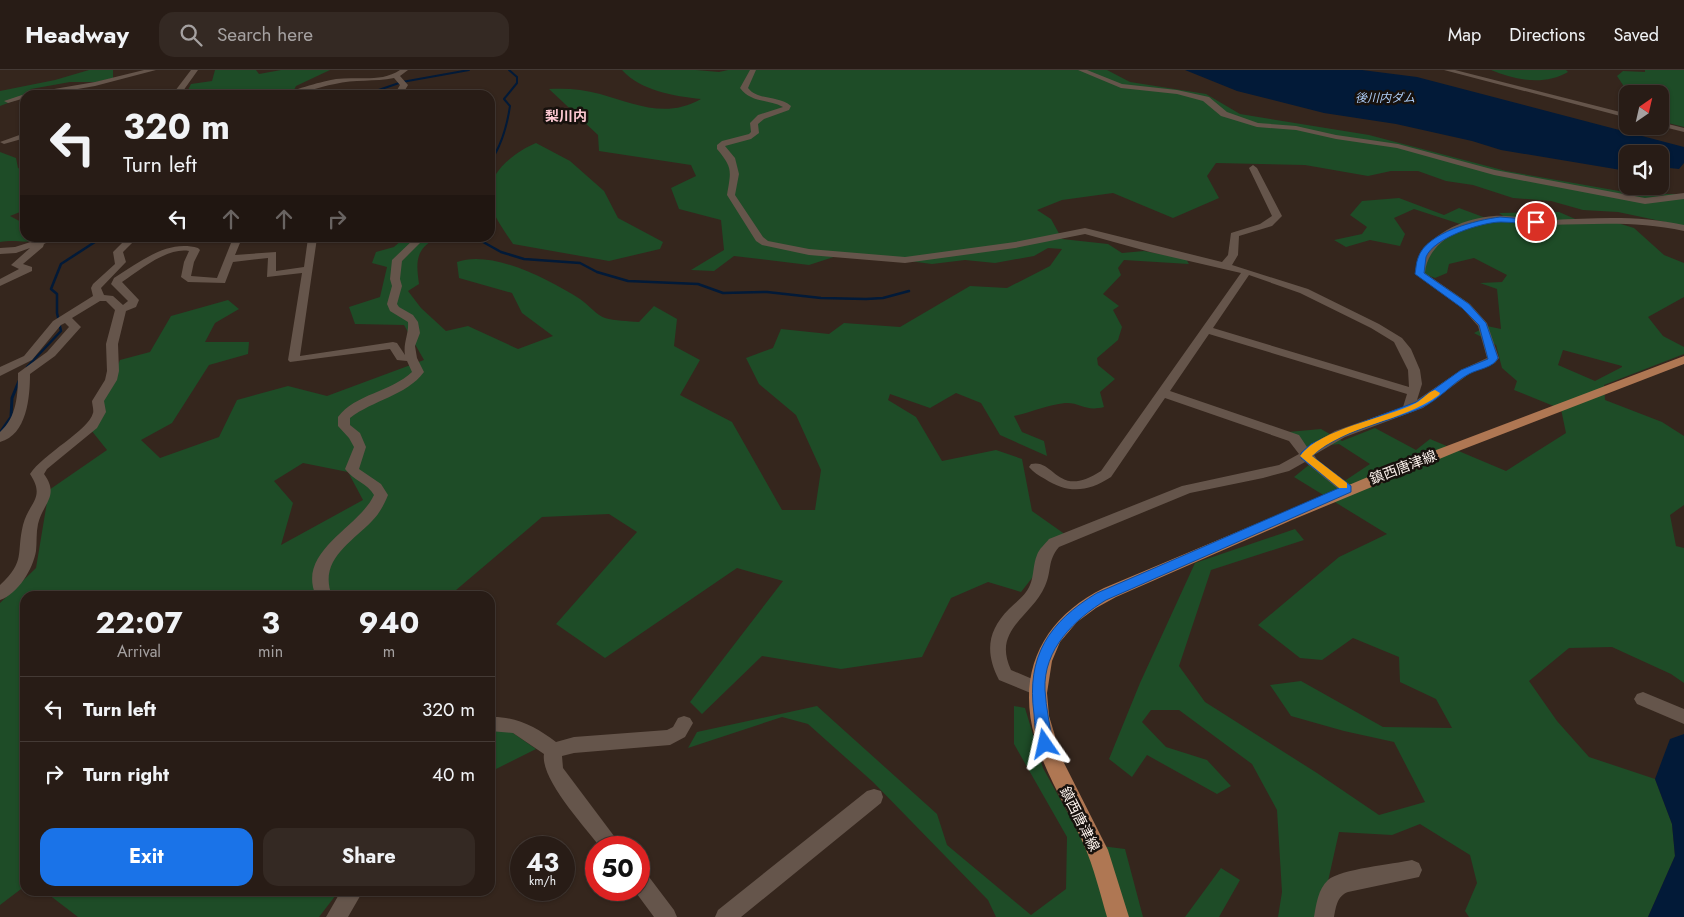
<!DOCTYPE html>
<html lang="en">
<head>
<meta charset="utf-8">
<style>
  body { margin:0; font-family:Jost,"Noto Sans JP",sans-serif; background:#342923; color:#f1f3f6; height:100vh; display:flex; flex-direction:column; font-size:19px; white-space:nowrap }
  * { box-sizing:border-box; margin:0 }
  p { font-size:16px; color:#a5a1a1 }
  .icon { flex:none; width:28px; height:28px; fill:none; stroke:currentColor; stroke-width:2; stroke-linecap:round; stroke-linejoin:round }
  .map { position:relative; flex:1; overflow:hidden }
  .drawer { position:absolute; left:20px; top:521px; width:475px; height:305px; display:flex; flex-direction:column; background:#281c16; border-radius:15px; box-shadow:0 1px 4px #0004,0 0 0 1px #443a35 }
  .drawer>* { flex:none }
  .banner { position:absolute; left:20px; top:20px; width:475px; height:152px; border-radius:15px; box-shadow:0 1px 4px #0004,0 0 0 1px #443a35; background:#281c16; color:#f1f3f6; overflow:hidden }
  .needle { width:32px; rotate:34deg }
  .buttons { position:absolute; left:1619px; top:15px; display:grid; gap:10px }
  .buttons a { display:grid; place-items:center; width:50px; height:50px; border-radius:10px; background:#281c16; box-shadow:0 1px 4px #0004,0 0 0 1px #443a35; font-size:25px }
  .speed { position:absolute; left:510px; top:766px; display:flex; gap:10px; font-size:25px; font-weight:700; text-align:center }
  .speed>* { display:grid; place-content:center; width:65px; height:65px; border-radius:50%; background:#281c16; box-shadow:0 1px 4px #0004,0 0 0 1px #443a35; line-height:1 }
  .speed small { font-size:12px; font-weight:400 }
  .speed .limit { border:8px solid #d22; background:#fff; color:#111 }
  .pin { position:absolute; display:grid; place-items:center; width:42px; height:42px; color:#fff; margin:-21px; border:2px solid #fff; border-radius:50%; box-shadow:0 1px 5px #0007 }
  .me { position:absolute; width:55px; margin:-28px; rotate:349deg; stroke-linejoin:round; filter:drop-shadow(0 0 4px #0008) }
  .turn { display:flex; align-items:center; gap:18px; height:105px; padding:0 20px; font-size:22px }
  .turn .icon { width:65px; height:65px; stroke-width:2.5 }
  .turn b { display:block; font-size:35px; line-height:42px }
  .lanes { display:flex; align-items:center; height:48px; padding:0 20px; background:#0003; justify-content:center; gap:25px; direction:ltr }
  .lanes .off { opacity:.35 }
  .eta { display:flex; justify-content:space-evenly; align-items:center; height:85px; text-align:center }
  .eta b { font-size:30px; font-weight:700; line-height:35px }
  .action { display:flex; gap:10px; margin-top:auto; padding:10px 20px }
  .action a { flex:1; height:58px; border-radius:15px; background:#1a73e8; color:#fff; font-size:20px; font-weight:700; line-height:58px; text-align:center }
  .action a+a { background:#342923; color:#f1f3f6 }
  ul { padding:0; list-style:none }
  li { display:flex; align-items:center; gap:15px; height:65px; padding:0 20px; border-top:1px solid #443a35 }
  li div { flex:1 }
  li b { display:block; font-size:19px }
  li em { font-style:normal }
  header { display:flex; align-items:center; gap:30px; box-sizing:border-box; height:70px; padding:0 25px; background:#281c16; border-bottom:1px solid #443a35 }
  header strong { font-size:24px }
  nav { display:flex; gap:28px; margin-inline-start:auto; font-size:18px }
  .search { width:350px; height:45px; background:#342923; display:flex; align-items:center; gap:12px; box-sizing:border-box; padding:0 18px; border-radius:15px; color:#a5a1a1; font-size:19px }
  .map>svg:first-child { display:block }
  .green { fill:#1e4c27; fill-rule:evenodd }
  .water { fill:#021a38 }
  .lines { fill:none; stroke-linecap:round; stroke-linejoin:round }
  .stream-far2 { stroke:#021a38; stroke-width:2 }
  .stream-far1 { stroke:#021a38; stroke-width:2.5 }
  .stream { stroke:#021a38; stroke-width:3 }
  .minor { fill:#65554b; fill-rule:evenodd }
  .major { fill:#af7753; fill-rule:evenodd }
  .route { fill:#1a73e8; stroke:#114b97 }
  .slow { fill:#f59e0b }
  .labels { text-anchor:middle; stroke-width:5; stroke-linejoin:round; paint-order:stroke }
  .far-water-label { font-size:12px; font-style:italic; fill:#adcdf7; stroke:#17110d }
  .far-quarter-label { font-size:14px; font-weight:bold; fill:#fecad4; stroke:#17110d }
  .street-label { font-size:14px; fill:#fdf3ed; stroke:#17110d }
</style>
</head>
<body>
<header>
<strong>Headway</strong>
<div class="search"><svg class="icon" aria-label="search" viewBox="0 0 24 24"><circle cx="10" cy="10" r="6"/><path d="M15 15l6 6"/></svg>Search here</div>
<nav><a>Map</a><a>Directions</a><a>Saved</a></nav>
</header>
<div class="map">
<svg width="1684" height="847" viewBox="0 0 1684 847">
  <rect width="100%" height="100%" fill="#35261d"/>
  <path class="green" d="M89 0H113V8L96 12H70L31 19 29 25 0 36V21L55 10Z
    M215 0H256L259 4 281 0H330L296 16 293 22 282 25H193L188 20 191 14 212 11Z
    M622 0H696L719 2 728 0H1107L1130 12 1206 24 1240 44 1369 65 1506 101 1636 124H1684V156L1618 142 1583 140 1551 131 1513 128 1473 115 1446 111 1418 101H1391L1368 106 1305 95 1216 93 1207 106 1219 128 1173 148 1113 123 1062 130 1037 140 1051 149 1062 169 1108 174 1122 183 1144 181 1186 189 1189 194 1124 190 1118 198 1121 205 1103 224 1119 236 1113 240 1122 257 1118 270 1097 288 1098 295 1115 309 1100 322 1104 337C1085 342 1080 332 1065 333 1047 335 1032 342 1014 346L1022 362 1044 371 1047 386 1000 365 981 333 956 323 930 338 890 324 888 330 916 347 942 391 996 380 1022 389 1032 441 1066 465 1021 522 988 512 951 528 922 587 841 599 762 586 702 644 690 632 783 511 737 498 605 588 556 554 637 462 609 444 542 447 449 526H25V816L0 835V533L36 498 49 420 107 380 91 360 120 290 150 282 171 246 228 230 239 239 215 253 205 272H249L248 284 209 295 172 353 141 370 160 388 219 367 237 330 288 316 327 326 424 290 404 255 355 254 349 237 380 227 387 197 372 193 376 182 394 177 404 168H436C415 180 416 192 419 214L408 221 421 238 446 261 468 256 518 279 553 266 522 243 512 223 459 208 457 192C492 179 550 210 580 229 588 234 596 245 605 248 615 251 628 251 639 252L654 236 677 249 674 276 700 290 680 325 732 352 782 440H815L821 400 796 345 759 314 746 288 773 278 781 259 829 264 844 253 900 257 970 216 1007 218 1050 196 1062 179 1048 178 1034 186 995 193 965 190 932 194 846 183 809 195 734 186 714 201 691 200 724 180 721 150 679 139 671 118 696 106 691 95 599 81 598 65 549 19C566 18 583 19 600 24 635 34 666 49 701 29 674 26 641 21 622 0ZM303 393 348 402 363 430 281 475 293 433 274 411Z
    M1491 0H1566L1568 2C1544 16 1515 10 1491 0Z
    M1645 0H1684V57L1660 51V24H1628L1626 34 1623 15 1617 6 1623 1 1645 2Z
    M536 73 570 91 604 121 618 148 663 172 660 179 609 191 513 174C505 162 494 147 490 133 483 106 514 82 536 73Z
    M0 82 16 88 18 98 25 100V140L10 146 25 154V168H45C28 175 18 169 0 172Z
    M1399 128 1444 145 1459 138 1494 151 1509 150 1499 143 1559 142 1580 151H1611L1634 158 1664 185 1684 193V227L1648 247 1663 266 1684 277V284L1604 315 1605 330 1662 352 1684 366V435L1670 445 1676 476 1684 478V613L1671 604 1612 577 1569 578 1529 611 1557 651 1589 687 1655 709 1672 754 1675 786 1648 847H1469L1465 841 1477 813 1470 785 1420 754 1392 765 1339 762 1320 847H1278L1282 822 1277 740 1252 694 1179 640H1151L1142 652 1166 677 1207 690 1231 716 1217 724 1147 685 1132 707 1109 689 1140 613 1195 493 1295 459 1304 470 1211 500 1179 596 1205 632 1317 703 1379 745 1425 732 1394 672 1344 661 1291 646 1270 615 1301 611 1383 657 1452 658 1436 629 1400 612 1399 587 1353 568 1322 590 1300 588 1258 555 1339 487 1387 464 1294 407 1310 394 1343 412 1370 394 1339 374 1307 378 1288 362 1321 359 1342 371 1375 358 1416 380 1430 369 1506 401 1566 363 1561 339 1514 320 1517 311 1502 298 1496 275 1474 263 1487 256 1501 259 1497 219 1480 213 1502 212 1507 205 1474 188 1449 194 1447 203 1435 208 1421 203 1434 178 1463 155 1414 139 1394 148 1405 164 1400 176 1370 170 1346 177 1334 170 1362 164 1367 157 1350 145 1362 131ZM1563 280 1622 296V297L1595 311 1558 295Z
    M817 636 937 744 947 775 1031 845 1066 819 1067 767 1014 674V636L1025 638 1043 698 1085 774 1125 779 1143 847H996L988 830 873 712 808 654 782 647 688 678 697 662Z
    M490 647 536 679 490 702Z
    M1221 798 1240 810 1219 847H1185Z
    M44 821H339L319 847H78Z"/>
  <path class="water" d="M1185 0H1362L1417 7 1684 77V93L1679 99 1660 97V84H1628L1627 101 1501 80 1472 71 1396 54 1324 43 1237 21Z
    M1684 664V847H1648L1675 786 1672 754 1655 709 1670 669Z"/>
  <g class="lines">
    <path class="stream-far2" d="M364 25 402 12 469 0
      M490 92C502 75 507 56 510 36L504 29 517 13V7L509 0"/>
    <path class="stream-far1" d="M476 168 501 182 524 189 580 193 597 202 628 211 698 214 723 223 767 222 821 228 866 229 883 228 909 221
      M27 297 61 261 57 243V224L51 219 61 194 101 168"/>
    <path class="stream" d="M0 363 11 347 12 328 19 311"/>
    <path class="minor" d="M144 0H156L95 16 43 25H25V28L8 33 4 31 25 24 95 12Z
      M191 0H198L183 21 184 25H176L175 21Z
      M400 0H408L400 6 408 15 402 25H394L400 15 394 8C375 12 354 9 335 14 317 17 302 25 284 25 294 19 324 11 336 9 357 6 381 13 400 0Z
      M750 0H756L748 18C758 31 778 25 791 36L789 40 764 49 758 54 759 63 751 69 725 76 735 88 739 104 735 125 763 167 768 171 809 179 905 187 1015 172 1085 158 1222 192 1228 185 1231 163 1260 154 1272 146 1249 98 1253 95 1257 98 1282 146 1272 156 1239 166 1238 185 1232 195 1308 219 1379 254 1402 268 1411 279 1420 300 1422 314 1417 330 1461 300 1487 288 1478 256 1462 238 1415 204C1417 168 1462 148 1494 146 1513 145 1532 150 1551 150 1596 148 1640 145 1684 155V161C1639 151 1596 154 1550 155 1531 156 1512 150 1493 152 1465 154 1427 172 1425 203L1470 234 1487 253 1499 288 1495 293 1469 304 1423 338 1345 367 1314 385 1318 391 1352 416 1354 419 1352 422H1342L1305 392 1289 401 1263 408 1190 423 1059 477C1047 491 1052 501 1045 516 1031 548 992 559 1011 600L1044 614 1046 619 1044 624 1038 626 999 610C985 583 987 561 1009 539 1017 531 1026 525 1030 515 1034 506 1033 494 1037 485 1039 479 1045 474 1049 469L1182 416 1279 395 1299 384 1289 371 1165 328 1111 407C1088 422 1068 424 1045 409 1039 406 1033 402 1029 397L1031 394C1055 388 1057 430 1101 401L1241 203 1150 182 1085 164 1015 178 905 193 809 185 762 175 756 171 727 125C731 101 733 98 717 79V75L722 71 749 64 751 62 750 53 758 45 783 37C768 29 751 33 740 18ZM1249 205 1300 223 1371 258 1394 272 1408 300 1409 317 1213 258ZM1209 264 1407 324 1403 337 1335 361 1307 377 1299 365 1170 321Z
      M1078 0H1087L1122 14 1177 20 1209 27 1227 42 1258 53 1296 56 1336 65 1398 74 1495 100 1645 128 1684 123V129L1645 134 1494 105 1397 78 1336 69 1296 60 1257 57 1221 46 1203 31 1177 24 1121 18Z
      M1444 0H1455L1628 44V48Z
      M1660 52 1684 58V62L1660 56Z
      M25 63V68L4 74 0 72Z
      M43 168H56L44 174 43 177 23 194 32 197V201L0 216V209L19 199 11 195 30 178 16 183 0 184V178L15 177Z
      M127 168H137L123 182 126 192 101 218 104 225 113 226 123 235 128 231 111 214 114 208C140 192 167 169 198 178L200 180 194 192 191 206 217 208 233 168H242L235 185 276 182V201L304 197 308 168H317L300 286 393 272 397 273 405 285C403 273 409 264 408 252L390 241 387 234 392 216 390 209 392 190 415 168H425L402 191 400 209 402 216 397 234 399 237 413 245 418 252 420 263 415 276 417 288 424 302C406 326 373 330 350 348V355L360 363 366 377 359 399 381 414 388 425C384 435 379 444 372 451 351 473 318 490 332 526H316C296 481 359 458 374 425 368 414 353 410 345 399L354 377 349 368 338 356V347C355 324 391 322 412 302L407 291 397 290 390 279 290 292 288 290 302 203 267 207 268 188 233 192 225 213 188 212 181 207 184 192 189 181C167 177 140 200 122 212L139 230 136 237 126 241 118 274 119 301 117 310 104 331 106 342 97 358 47 399 44 404C60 426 43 433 38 454 36 463 37 472 36 481 33 499 18 524 0 530V515C26 491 16 484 23 455 29 432 46 428 30 404 43 384 89 360 93 343 94 340 92 334 92 331L105 310 107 301 106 274 115 240 106 231H100L72 248 81 257 55 286 30 304C30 327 27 365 0 372V362C17 347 18 324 18 303L47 282 69 257 65 253 61 255 32 290 0 306V297L24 286 53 251 93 226 91 218 93 214 115 194 113 182Z
      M1643 622 1684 639V654L1637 634 1634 629 1637 624Z
      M684 646 690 648 693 653 685 667 670 675 574 683 562 686 563 698 623 778H601C585 757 540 709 544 684L513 663 490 661V647C516 646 536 657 556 672L574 667 667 660 673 657 678 648Z
      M874 719 881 721 883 727 881 733 741 847H715L718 840 867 721Z
      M1412 790 1419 793 1422 800 1419 807 1348 822C1337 826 1336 837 1334 847H1314C1316 835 1318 819 1328 810 1340 799 1394 794 1412 790Z
      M639 800 646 803 674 840 677 847H654L634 820H639Z
      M341 821H363L348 847H326Z"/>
    <path class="major" d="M1684 286V294L1461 380 1292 450 1116 527 1096 538 1077 552 1060 572 1052 591 1047 623 1049 646 1062 689 1108 780 1129 847H1107C1100 823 1094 798 1084 775 1068 739 1046 706 1035 668 1016 602 1043 548 1104 518L1394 396Z"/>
  </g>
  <path class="route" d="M1500 147 1536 150 1540 152 1536 155C1524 154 1513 152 1501 152 1482 152 1433 168 1426 187 1425 192 1425 198 1424 203L1469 234 1486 253 1498 288C1493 298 1478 299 1469 304 1452 313 1439 330 1421 338 1386 353 1341 360 1312 386L1351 416V422L1106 530C1075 549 1043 579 1045 620 1046 638 1050 656 1053 674L1051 678 1045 680 1040 678C1035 668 1035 655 1034 644 1026 586 1049 552 1097 523L1339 418 1301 388V383L1311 374 1336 362 1416 332 1461 300 1488 289 1479 255 1462 238 1415 204C1416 199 1416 193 1418 188 1426 162 1477 150 1500 147Z"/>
  <path class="slow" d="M1435 320 1440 323 1439 325C1401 353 1347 354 1312 386L1347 413V418H1339L1300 386C1321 358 1384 349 1416 333 1423 329 1428 322 1435 320Z"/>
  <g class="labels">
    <g class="far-water-label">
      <text x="1385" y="32">後川内ダム</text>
    </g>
    <g class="far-quarter-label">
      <text x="566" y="51">梨川内</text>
    </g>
    <g class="street-label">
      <text transform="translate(1403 397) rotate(-21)" y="5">鎮西唐津線</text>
      <text transform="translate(1080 749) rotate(63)" y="5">鎮西唐津線</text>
    </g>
  </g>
</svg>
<div class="buttons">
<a><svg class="needle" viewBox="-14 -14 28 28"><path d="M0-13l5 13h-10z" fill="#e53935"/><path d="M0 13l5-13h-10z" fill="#a5a1a1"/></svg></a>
<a><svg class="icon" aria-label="sound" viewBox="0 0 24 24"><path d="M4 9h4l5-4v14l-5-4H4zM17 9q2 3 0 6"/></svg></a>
</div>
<div class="speed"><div>43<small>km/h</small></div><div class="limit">50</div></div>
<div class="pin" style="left:1536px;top:152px;background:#d93025"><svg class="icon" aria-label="arrive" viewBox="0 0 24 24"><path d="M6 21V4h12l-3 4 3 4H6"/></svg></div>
<svg class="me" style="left:1045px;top:674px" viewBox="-20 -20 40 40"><path d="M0-17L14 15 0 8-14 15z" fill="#1a73e8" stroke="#fff" stroke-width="4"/></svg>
<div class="banner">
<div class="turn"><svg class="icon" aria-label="left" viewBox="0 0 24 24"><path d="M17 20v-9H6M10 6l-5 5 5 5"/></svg><div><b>320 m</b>Turn left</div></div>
<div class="lanes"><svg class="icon" aria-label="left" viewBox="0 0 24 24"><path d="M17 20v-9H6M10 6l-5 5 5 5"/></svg><svg class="icon off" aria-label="ahead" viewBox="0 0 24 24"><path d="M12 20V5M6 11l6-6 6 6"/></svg><svg class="icon off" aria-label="ahead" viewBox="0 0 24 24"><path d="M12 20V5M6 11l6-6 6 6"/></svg><svg class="icon off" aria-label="right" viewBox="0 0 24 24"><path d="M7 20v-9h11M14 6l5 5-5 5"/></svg></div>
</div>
<section class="drawer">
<div class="eta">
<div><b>22:07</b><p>Arrival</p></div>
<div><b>3</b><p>min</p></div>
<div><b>940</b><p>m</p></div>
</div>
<ul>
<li><svg class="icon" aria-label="left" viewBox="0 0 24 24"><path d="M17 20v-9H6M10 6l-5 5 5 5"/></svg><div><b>Turn left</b></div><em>320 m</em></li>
<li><svg class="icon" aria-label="right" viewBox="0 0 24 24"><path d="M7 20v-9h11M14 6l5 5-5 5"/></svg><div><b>Turn right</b></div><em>40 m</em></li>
</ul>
<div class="action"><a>Exit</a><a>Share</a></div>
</section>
</div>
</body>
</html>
